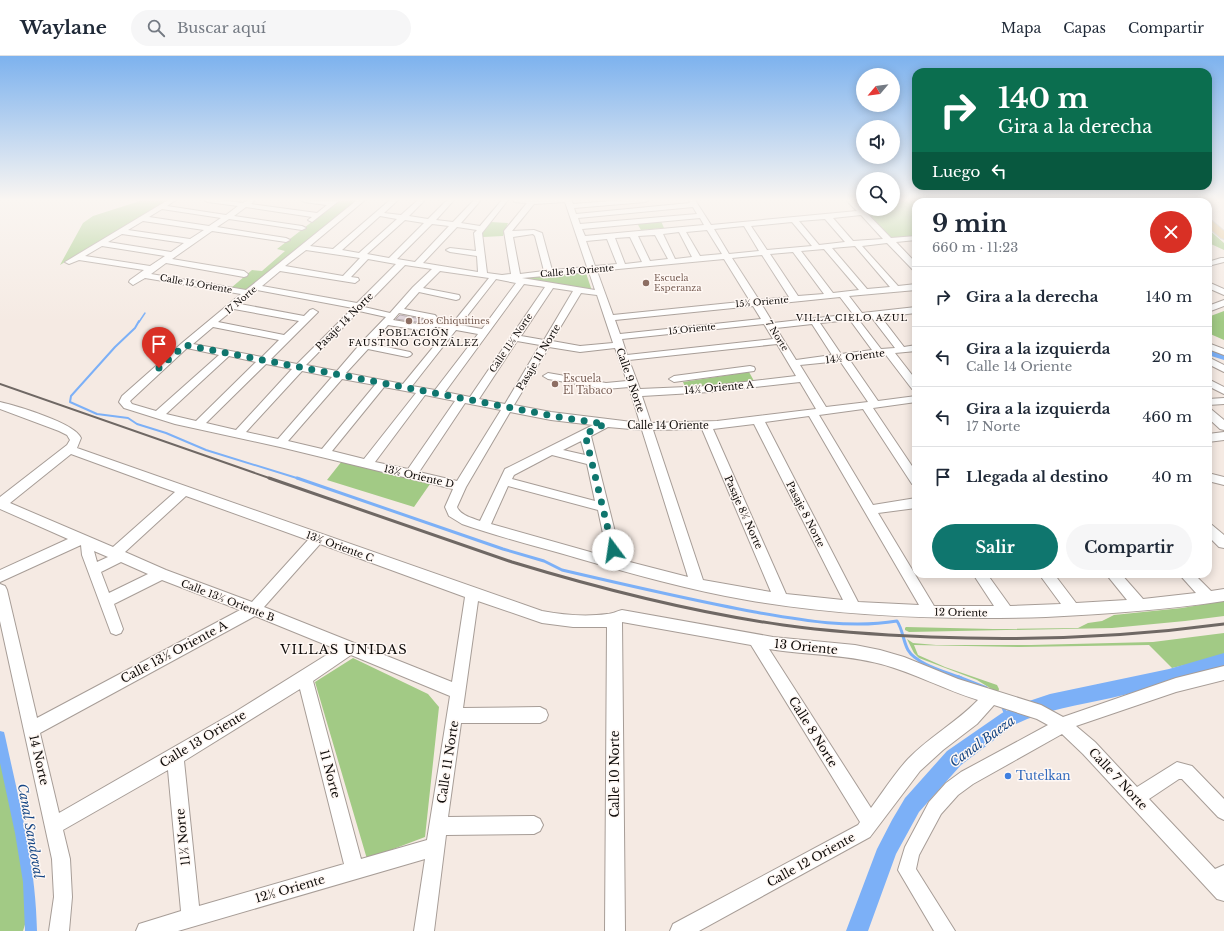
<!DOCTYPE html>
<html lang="es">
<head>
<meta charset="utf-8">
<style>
  body { margin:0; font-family:"Libre Baskerville",serif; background:#f6f6f7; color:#1f2937; height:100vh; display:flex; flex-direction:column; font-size:15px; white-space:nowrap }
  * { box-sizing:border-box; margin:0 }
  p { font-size:13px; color:#747a83 }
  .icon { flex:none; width:22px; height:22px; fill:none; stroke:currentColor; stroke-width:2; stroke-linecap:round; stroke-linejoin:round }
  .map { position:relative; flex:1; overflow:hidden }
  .sheet { position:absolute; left:912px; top:142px; width:300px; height:380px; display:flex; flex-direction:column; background:#fff; border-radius:12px; box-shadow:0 2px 10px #0003 }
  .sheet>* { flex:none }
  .banner { position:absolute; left:912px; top:12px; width:300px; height:122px; border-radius:12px; box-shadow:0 2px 10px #0003; background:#0b6e4f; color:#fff; overflow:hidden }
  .needle { width:26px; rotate:241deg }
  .tools { position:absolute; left:856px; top:12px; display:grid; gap:8px }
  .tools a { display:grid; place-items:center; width:44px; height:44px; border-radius:50%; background:#fff; box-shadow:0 2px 10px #0003; font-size:20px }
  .pin { position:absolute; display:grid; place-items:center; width:34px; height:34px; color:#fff; margin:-41px -17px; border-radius:50% 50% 50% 0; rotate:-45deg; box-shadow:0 0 4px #0007 }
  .pin .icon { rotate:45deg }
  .me { position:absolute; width:44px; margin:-22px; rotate:346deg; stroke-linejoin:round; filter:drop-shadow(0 0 3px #0008) }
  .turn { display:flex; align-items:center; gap:14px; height:84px; padding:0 20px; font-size:18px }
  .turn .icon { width:52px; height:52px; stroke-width:2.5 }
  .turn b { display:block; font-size:28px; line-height:34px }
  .then { display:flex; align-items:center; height:38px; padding:0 20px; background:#0003; gap:8px; font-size:15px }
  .round { display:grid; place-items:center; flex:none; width:42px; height:42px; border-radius:21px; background:#f6f6f7 }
  .head { display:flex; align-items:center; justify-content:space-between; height:68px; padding:0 20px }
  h1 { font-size:24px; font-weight:700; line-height:30px }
  .action { display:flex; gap:8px; margin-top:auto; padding:8px 20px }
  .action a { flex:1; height:46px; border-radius:24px; background:#0f766e; color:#fff; font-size:16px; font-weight:700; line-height:46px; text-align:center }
  .action a+a { background:#f6f6f7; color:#1f2937 }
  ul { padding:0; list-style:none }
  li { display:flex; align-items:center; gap:12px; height:60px; padding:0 20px; border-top:1px solid #e0e1e3 }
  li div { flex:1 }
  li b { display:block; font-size:15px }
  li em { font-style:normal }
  header { display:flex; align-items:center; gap:24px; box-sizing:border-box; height:56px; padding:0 20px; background:#fff; border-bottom:1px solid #e0e1e3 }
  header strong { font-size:19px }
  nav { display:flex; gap:22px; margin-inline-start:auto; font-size:14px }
  .search { width:280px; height:36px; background:#f6f6f7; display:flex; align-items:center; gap:10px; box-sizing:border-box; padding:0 14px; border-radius:22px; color:#747a83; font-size:15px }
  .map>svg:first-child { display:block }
  .green { fill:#a2ca85 }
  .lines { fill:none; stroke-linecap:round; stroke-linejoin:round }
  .stream-far3 { stroke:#7cb0f7; stroke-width:1.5 }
  .stream-far2 { stroke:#7cb0f7; stroke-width:2 }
  .stream-far1 { stroke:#7cb0f7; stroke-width:3 }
  .stream { stroke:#7cb0f7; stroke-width:3.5 }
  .canal { fill:#7cb0f7; fill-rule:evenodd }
  .river { fill:#7cb0f7; fill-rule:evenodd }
  .building { fill:#ded3d9; stroke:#b7abb1 }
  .minor-casing { stroke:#a79d97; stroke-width:2 }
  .major-casing { stroke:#cac9c9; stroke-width:2 }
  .minor { fill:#fff; fill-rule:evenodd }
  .major { fill:#e2c593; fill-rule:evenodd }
  .rail-far1 { stroke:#6f6864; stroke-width:2 }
  .rail { stroke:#6f6864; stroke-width:3 }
  .route { stroke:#0f766e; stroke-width:7; stroke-dasharray:0 12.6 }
  .education-dot { fill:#8d6e63; stroke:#fff8f4; stroke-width:1.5 }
  .shop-dot { fill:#3f7fe0; stroke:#fff8f4; stroke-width:1.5 }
  .labels { text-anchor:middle; stroke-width:3; stroke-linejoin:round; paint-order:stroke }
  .far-street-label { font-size:9px; fill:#0e0b09; stroke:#fff8f4 }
  .far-education-label { font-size:9px; fill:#785e54; stroke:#fff8f4; text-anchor:start }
  .far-neighbourhood-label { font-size:9px; letter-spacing:1px; fill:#0e0b09; stroke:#fff8f4 }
  .street-label { font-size:10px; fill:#0e0b09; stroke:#fff8f4 }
  .education-label { font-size:10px; fill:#785e54; stroke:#fff8f4; text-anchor:start }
  .near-street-label { font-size:12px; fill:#0e0b09; stroke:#fff8f4 }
  .near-shop-label { font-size:12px; fill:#366cbe; stroke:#fff8f4; text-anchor:start }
  .near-neighbourhood-label { font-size:13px; letter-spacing:1px; fill:#0e0b09; stroke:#fff8f4 }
  .near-water-label { font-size:13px; font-style:italic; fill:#154685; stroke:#fff8f4 }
</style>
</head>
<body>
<header>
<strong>Waylane</strong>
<div class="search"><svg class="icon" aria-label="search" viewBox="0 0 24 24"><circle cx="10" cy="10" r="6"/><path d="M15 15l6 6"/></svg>Buscar aquí</div>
<nav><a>Mapa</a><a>Capas</a><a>Compartir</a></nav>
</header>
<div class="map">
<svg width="1224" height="875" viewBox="0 0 1224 875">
  <rect width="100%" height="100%" fill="#f5eae3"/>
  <path class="green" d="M143 144H167L60 209 83 167 93 160Z
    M340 144H360L248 235 231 232 252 214 262 215 285 195 277 193Z
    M900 144H1174L1177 146H916V184L895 186 864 153H893V145Z
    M661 165 664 172 641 174 637 167Z
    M491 166 508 167 503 180 483 181 482 177Z
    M1208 173 1224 187V194L1211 188 1208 189Z
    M586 217 592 235 525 223 527 221Z
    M1224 255V284L1208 277V261Z
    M749 316 754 325 686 333 683 326Z
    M342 405 430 428 414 451 327 424Z
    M1224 545V560L1185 565 1112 572 909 576 905 574V572L906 571 993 573 1078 572 1088 567 1102 565 1114 559 1182 552Z
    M1224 577V600L1172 612 1149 589 1019 591 914 589 918 599 945 611 997 629 999 633 998 637 977 624 919 602 914 597 907 583 913 587 936 589H1031L1153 586Z
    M353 602 428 638 439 651 425 781 367 803 315 626Z
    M0 688 31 849 23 875H0Z"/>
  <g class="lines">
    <path class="stream-far3" d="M139 266 145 257"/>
    <path class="stream-far2" d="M139 265 135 272 115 291 71 340 70 346 97 358 128 362 137 368 166 377 206 394 300 423"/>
    <path class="stream-far1" d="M297 422 503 493 544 505 562 514C626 529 690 544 755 556 801 564 850 573 897 565 903 574 903 585 908 594 916 608 946 616 961 622"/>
    <path class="stream" d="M958 621 986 632
      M1003 651 1008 663"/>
    <path class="canal" d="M0 675 4 676 5 680C19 745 36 808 37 875H25L23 826 15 777 0 707Z"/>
    <path class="river" d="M979 144H989L991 146H980Z
      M1208 292 1224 297V304L1208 299Z
      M1224 597V613C1187 624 1149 633 1111 642 1079 649 1044 654 1014 669L961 709 919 756 896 798 868 875H846L877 793 892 764 905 742 947 695 1002 657 1020 648 1050 638 1169 613Z"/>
  </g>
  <path class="building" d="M400 259 416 262 426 264 423 267 396 263Z"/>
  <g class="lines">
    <g class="minor-casing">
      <path id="minor" d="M168 144H176L167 150 226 159 238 150 208 146 204 144H220L243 147 248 144H255L251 148 317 157 327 149 304 146 301 144 332 145 340 144 312 166 308 164 312 161 246 151 234 160 302 170 306 172 302 174 229 163 217 171 286 182 290 184 286 186 212 175 172 203 244 215 248 218 247 220 244 221 166 207 151 218 246 234 357 144H365L310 190 333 193 390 144H398L384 157 401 159 418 144H425L409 160 428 163 447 144H454L436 164 453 166 474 144H481L461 167 480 170 502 144H508L482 177 487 217 502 219 511 218 504 175 527 147 514 146V144H571L573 148 624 144H649L645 146 574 152 576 158 690 147 689 144H695L711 169 857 155 846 144H854L891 182 916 180V184L896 186 916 207V215L913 214 887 187 862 190 898 230 916 228V234L849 240 862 257 916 251V257L881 261 904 291 916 289V295L895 297 916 324V334L912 333 886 299 849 303 878 345 916 340V346L873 352 916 416V429L912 428 863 353 819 359 873 449 916 442V452L878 457 934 550H994L973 518H987L1010 550 1061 548 1039 518H1054L1076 547 1127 544 1106 518H1121L1143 543 1196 537 1179 518H1194L1211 535 1224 533V545C1165 554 1106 558 1046 561 946 564 846 561 747 544 689 534 633 518 577 502 539 491 499 481 462 468L449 460 445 451 453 433 280 391 175 368 124 352 119 346 122 340 182 287 241 238 145 222 133 229 129 226 130 224 144 214 79 204 69 208 65 206ZM565 146 587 211 552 214 542 177 534 174 512 175 534 148ZM693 151 697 158 580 168 578 162ZM162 153 221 162 209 170 149 161ZM861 159 883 183 853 185 833 162ZM380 160 397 163 359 197 342 194ZM700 162 704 169 585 180 582 173ZM825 163 845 186 819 189 799 165ZM405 164 424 167 389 202 367 198ZM143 165 204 174 190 183 128 174ZM792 166 812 190 767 194 751 170ZM432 168 449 170 415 206 397 203ZM744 170 759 195 729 198 714 173ZM457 171 477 174 474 177 476 195 450 192 446 194 450 196 477 200 478 216 423 207ZM707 174 722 198 700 200 686 176ZM679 176 692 201 675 203 663 178ZM122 178 184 187 171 196 108 186ZM533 178 535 180 544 215 520 218 513 181ZM655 179 668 203 650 205 638 180ZM630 181 642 206 625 208 615 182ZM607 183 617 208 595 210 586 185ZM102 190 165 200 150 210 85 200ZM855 190 890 231 867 233 832 192ZM824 193 859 234 833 237 801 195ZM306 194 360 202 343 220 285 210ZM793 196 824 238 798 240 770 198ZM762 199 789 241 759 244 732 202ZM368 203 396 208 357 247 262 230 280 215 355 227 359 224 358 222 351 221ZM724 203 750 245 613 259 597 215ZM405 209 432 213 413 231 390 257 364 251ZM440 215 489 222 452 268 441 266 435 259 404 253 419 236 456 244 459 243 460 241 459 239 423 232ZM589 216 595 234 522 222ZM496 223 516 227 482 273 460 269ZM524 228 545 231 470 341 445 336ZM553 232 573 235 544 284 521 280ZM257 234 353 252 297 308 271 303 318 256 313 253 310 254 304 260 240 248ZM581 237 597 239 613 287 580 290 552 285ZM840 241 853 258 773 267 762 249ZM753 250 761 263 620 278 615 264ZM234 253 299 265 284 279 218 266ZM359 255 386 261 361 287 337 315 306 309ZM399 257 429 263 432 267 424 269 393 264ZM872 262 895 292 881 293 858 263ZM850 264 872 294 841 298 820 267ZM764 268 773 283 627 299 622 283ZM812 268 832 299 796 304 776 272ZM388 269 425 275 438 271 448 273 403 328 346 317 368 293 407 301 410 300 412 298 410 296 372 288ZM213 271 279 284 262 301 193 288ZM456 274 478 278 435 334 412 330ZM517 285 540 289 505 348 479 343ZM777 288 796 320 710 330 640 333 629 304ZM549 291 580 296 615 292 627 325 606 327 548 317 543 320 548 323 606 333 629 331 640 367 551 356 514 349ZM187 292 219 299 156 355 132 348 130 345ZM229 300 256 306 196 365 166 358ZM840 305 868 346 826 351 800 309ZM266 308 292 313 236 374 206 367ZM302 315 332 321 278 383 246 376ZM342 323 375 329 322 393 288 385ZM800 326 816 353 717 365 651 367 642 340 710 336ZM384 331 416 337 364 403 332 395ZM425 339 455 345 408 413 375 406ZM465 347 501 354 457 425 419 416ZM510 356 551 364 593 369 505 413 480 465C472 462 460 459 457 451L466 431ZM809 360 919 549 858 546 765 366ZM754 368 843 544 786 538 713 373ZM608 371 642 374 688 521 622 504 591 380ZM702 373 771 536 703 524 653 374ZM581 385 585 399 563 394ZM552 399 587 408 595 445 512 423 514 419ZM508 430 598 454 608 501 491 468Z
        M1221 202H1224V206L1208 210V206Z
        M1208 226 1224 233V239L1208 232Z
        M1224 244V250L1208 256V250Z
        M1208 287 1224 293V299L1208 293Z
        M1208 301 1224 309V316L1208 308Z
        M750 310 754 311 755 313 754 315 674 326 669 323 674 320Z
        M1208 323 1224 331V338L1208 330Z
        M1224 342V348L1208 349V343Z
        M0 346C17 350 75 367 81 382L77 392 542 555C563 559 586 561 607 558 612 558 617 555 622 554L773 581 855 589 880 594 904 601 958 623 1041 649 1063 661 1176 622 1224 610V624L1176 636 1076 670 1095 686 1137 731 1177 706 1192 710 1224 743V764L1218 761 1182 723H1179L1149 743 1215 813 1224 809V845L1217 843 1083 698 1062 678 973 728 958 739 941 758 919 799 916 813 955 875H934L898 814 905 791 929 746 946 727 961 716 1048 669 1037 663 994 649 977 668 943 694 920 715 870 781 699 875H670L673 868 858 769 860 766 751 589 622 566 625 875H605L607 571H573L542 567 478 545 463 652 540 651 546 654 548 659 546 664 540 667H461L448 761 534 760 540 763 543 769 540 775 534 778 446 779 434 875H414L425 803 178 875H136L139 868 181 855 168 714 63 774 70 803 72 841 69 875H49L54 841 52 803 0 565V528L5 530 7 534 37 662 240 554 162 524 114 548 123 573 121 577 116 579 111 577 82 499 81 489 0 526V514L68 483 0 453V441L67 389 70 384 67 379 59 375 0 353ZM71 398 175 436 113 491 10 447ZM186 440 308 484 252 546 166 514 125 496ZM320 488 465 541 452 626 264 551ZM94 495 108 501 97 506ZM121 506 148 518 109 537 101 516ZM255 560 336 593 235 656 59 757 40 677ZM769 593C806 599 844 598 881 608 915 617 945 634 978 644 957 666 929 681 908 703 894 718 883 736 871 752ZM351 599 450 640 427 784 361 803 313 625ZM300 633 344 808 199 850 184 705Z
        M1208 352 1212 354 1224 364V374L1220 373 1208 362Z
        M1224 376V384L1208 386V378Z
        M1208 417 1224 421V429L1208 425Z
        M1208 467 1212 469 1224 479V492L1219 491 1208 480Z"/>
    </g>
    <g class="major-casing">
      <path id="major" d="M1181 144H1191L1194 146H1183Z
        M1208 163 1211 164 1224 175V183L1221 182 1208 171Z"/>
    </g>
    <use href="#minor" class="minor"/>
    <use href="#major" class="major"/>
    <path class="rail-far1" d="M0 328 272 423"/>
    <path class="rail" d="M269 422 512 506C601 533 691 556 783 569 833 576 882 579 931 581 1030 585 1127 581 1224 568"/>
  </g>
  <linearGradient id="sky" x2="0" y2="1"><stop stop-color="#7db2ee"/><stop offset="0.54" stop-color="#faf6f2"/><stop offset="1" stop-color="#faf6f2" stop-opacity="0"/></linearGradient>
  <rect width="1224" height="266" fill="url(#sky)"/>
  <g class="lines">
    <path class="route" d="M159 312 185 289 559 361 605 368 585 378 613 494"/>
  </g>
  <g class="education-dot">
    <circle cx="646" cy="227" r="4"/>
    <circle cx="409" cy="265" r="4"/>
    <circle cx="555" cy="328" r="4"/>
  </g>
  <circle class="shop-dot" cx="1008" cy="720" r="4"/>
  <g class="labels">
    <g class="far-street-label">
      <text transform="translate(577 215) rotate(-5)" y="3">Calle 16 Oriente</text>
      <text transform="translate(196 228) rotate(10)" y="3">Calle 15 Oriente</text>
      <text transform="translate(241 244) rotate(-40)" y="3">17 Norte</text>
      <text transform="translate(762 246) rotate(-5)" y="3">15½ Oriente</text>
      <text transform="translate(692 273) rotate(-6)" y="3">15 Oriente</text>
      <text transform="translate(777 280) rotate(58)" y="3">7 Norte</text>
      <text transform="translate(511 287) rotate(-56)" y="3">Calle 11½ Norte</text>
    </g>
    <g class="far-education-label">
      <text x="654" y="225">Escuela<tspan x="654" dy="10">Esperanza</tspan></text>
      <text x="417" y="268">Los Chiquitines</text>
    </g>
    <g class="far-neighbourhood-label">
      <text x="852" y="265">VILLA CIELO AZUL</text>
      <text x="414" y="280">POBLACIÓN<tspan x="414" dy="10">FAUSTINO GONZÁLEZ</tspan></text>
    </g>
    <g class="street-label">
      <text transform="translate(344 265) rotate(-45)" y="4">Pasaje 14 Norte</text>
      <text transform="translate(855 300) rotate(-7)" y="4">14½ Oriente</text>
      <text transform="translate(538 301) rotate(-59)" y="4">Pasaje 11 Norte</text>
      <text transform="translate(631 324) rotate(71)" y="4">Calle 9 Norte</text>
      <text transform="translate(719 331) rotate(-5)" y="4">14½ Oriente A</text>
      <text x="668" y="373">Calle 14 Oriente</text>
      <text transform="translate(419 420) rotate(13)" y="4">13½ Oriente D</text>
      <text transform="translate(744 456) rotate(66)" y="4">Pasaje 8½ Norte</text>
      <text transform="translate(806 458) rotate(63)" y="4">Pasaje 8 Norte</text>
      <text transform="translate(340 490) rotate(20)" y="4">13½ Oriente C</text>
      <text transform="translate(228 544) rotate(21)" y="4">Calle 13½ Oriente B</text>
      <text transform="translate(961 556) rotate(1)" y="4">12 Oriente</text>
    </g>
    <g class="education-label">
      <text x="563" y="326">Escuela<tspan x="563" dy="12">El Tabaco</tspan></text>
    </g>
    <g class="near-street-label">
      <text transform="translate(806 591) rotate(6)" y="4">13 Oriente</text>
      <text transform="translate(174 596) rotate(-28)" y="4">Calle 13½ Oriente A</text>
      <text transform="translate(813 676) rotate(58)" y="4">Calle 8 Norte</text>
      <text transform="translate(203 683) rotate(-31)" y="4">Calle 13 Oriente</text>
      <text transform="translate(39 704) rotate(77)" y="4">14 Norte</text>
      <text transform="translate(448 706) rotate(-81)" y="4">Calle 11 Norte</text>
      <text transform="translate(330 718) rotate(75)" y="4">11 Norte</text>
      <text transform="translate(615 718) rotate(-90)" y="4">Calle 10 Norte</text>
      <text transform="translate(1118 723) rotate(47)" y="4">Calle 7 Norte</text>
      <text transform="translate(183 781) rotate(-96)" y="4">11½ Norte</text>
      <text transform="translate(811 804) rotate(-29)" y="4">Calle 12 Oriente</text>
      <text transform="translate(290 833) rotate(-16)" y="4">12½ Oriente</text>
    </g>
    <g class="near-shop-label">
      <text x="1016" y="724">Tutelkan</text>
    </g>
    <g class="near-neighbourhood-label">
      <text x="344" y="598">VILLAS UNIDAS</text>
    </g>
    <g class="near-water-label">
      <text transform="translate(982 685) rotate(-36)" y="5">Canal Baeza</text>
      <text transform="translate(31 775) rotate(80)" y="5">Canal Sandoval</text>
    </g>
  </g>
</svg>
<div class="tools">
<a><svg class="needle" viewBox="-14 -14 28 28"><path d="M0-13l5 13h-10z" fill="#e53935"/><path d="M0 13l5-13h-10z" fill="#747a83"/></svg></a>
<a><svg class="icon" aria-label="sound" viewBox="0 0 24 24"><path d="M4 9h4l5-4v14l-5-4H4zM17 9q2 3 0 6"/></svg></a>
<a><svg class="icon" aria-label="search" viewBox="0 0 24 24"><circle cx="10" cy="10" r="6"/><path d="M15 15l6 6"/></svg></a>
</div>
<div class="pin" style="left:159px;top:312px;background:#d93025"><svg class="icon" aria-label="arrive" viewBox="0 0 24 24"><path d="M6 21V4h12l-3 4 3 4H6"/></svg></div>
<svg class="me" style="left:613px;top:494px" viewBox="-20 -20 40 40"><circle r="19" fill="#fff"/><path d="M0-13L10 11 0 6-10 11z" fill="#0f766e"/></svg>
<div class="banner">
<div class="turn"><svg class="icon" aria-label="right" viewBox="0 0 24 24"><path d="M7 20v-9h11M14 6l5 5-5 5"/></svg><div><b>140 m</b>Gira a la derecha</div></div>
<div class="then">Luego<svg class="icon" aria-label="left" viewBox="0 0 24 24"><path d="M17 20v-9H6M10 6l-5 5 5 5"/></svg></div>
</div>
<section class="sheet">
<div class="head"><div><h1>9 min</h1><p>660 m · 11:23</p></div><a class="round" style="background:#d93025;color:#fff"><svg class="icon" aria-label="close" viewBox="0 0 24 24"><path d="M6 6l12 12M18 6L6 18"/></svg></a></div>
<ul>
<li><svg class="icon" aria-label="right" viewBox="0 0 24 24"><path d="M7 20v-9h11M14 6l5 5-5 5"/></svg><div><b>Gira a la derecha</b></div><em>140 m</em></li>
<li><svg class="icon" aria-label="left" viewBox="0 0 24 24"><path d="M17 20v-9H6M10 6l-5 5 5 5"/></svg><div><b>Gira a la izquierda</b><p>Calle 14 Oriente</p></div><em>20 m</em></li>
<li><svg class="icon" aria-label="left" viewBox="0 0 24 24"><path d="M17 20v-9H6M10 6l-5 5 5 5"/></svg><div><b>Gira a la izquierda</b><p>17 Norte</p></div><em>460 m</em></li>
<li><svg class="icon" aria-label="arrive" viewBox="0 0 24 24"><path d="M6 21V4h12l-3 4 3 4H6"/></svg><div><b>Llegada al destino</b></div><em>40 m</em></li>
</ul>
<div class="action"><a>Salir</a><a>Compartir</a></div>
</section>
</div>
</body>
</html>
